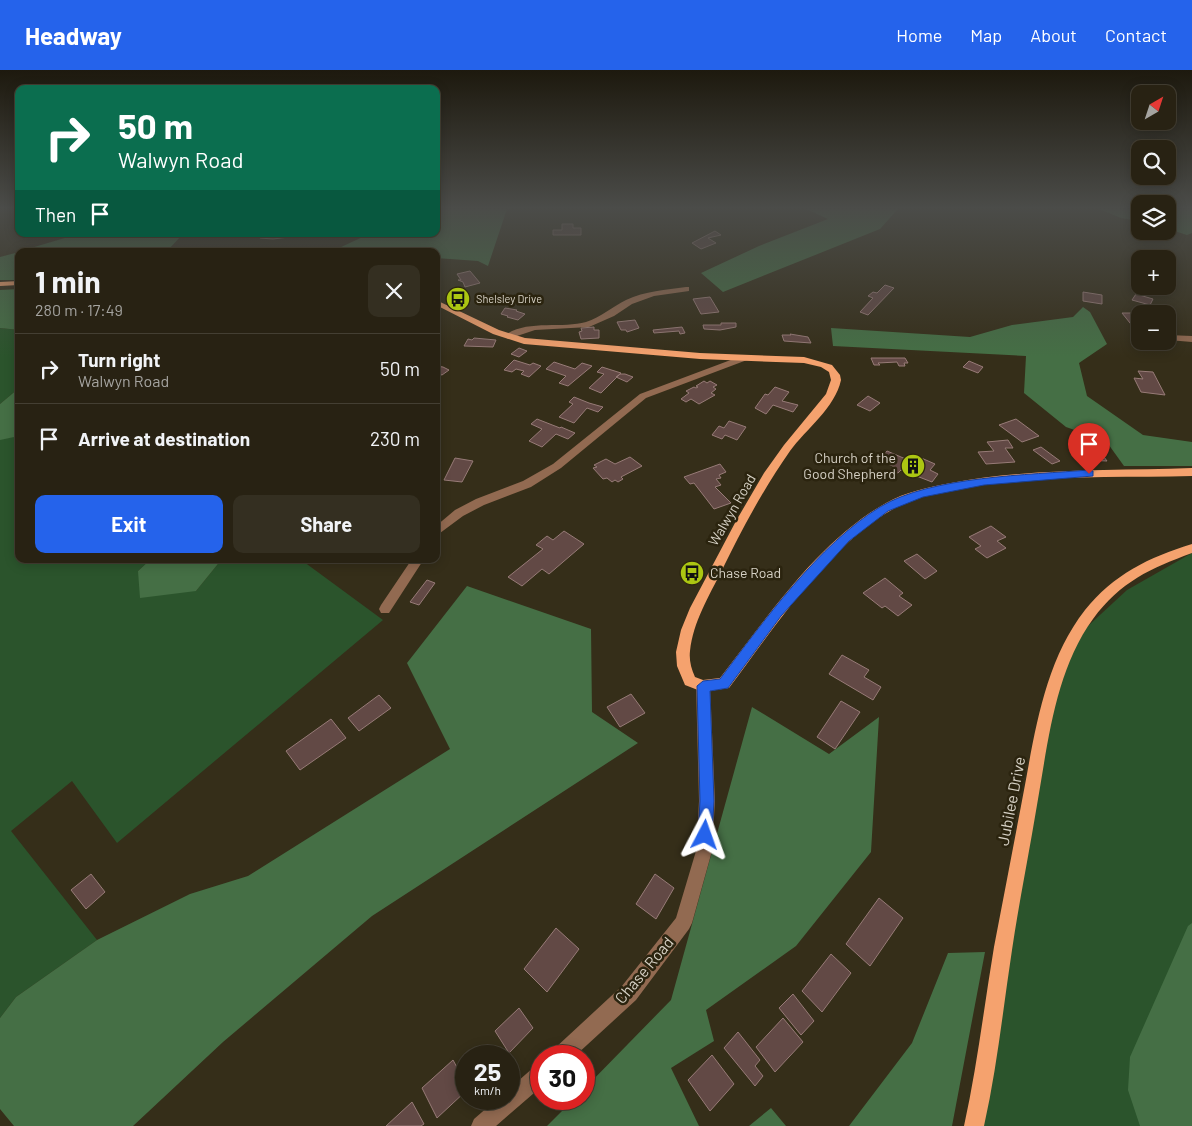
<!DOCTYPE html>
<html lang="en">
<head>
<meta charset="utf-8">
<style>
  body { margin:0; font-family:Barlow,sans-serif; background:#342f21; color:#f1f3f6; height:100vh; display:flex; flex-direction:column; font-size:19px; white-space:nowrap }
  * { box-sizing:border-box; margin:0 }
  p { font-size:16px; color:#a5a4a0 }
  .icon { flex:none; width:28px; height:28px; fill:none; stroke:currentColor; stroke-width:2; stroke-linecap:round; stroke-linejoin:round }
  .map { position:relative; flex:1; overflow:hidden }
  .panel { position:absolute; left:15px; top:178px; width:425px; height:315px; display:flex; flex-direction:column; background:#282213; border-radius:10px; box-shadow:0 2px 12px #0003,0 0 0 1px #443f33 }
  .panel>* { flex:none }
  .banner { position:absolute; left:15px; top:15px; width:425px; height:152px; border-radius:10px; box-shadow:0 2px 12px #0003,0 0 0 1px #443f33; background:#0b6e4f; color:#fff; overflow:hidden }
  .needle { width:32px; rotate:39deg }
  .tools { position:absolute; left:1131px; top:15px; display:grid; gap:10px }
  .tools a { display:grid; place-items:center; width:45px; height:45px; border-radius:10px; background:#282213; box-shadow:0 2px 12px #0003,0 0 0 1px #443f33; font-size:25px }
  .speed { position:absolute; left:455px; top:975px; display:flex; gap:10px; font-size:25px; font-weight:700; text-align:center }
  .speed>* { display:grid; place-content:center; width:65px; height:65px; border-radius:50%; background:#282213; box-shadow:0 2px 12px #0003,0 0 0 1px #443f33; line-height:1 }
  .speed small { font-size:12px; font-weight:400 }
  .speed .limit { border:8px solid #d22; background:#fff; color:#111 }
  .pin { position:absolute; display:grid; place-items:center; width:42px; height:42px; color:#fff; margin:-51px -21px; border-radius:50% 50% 50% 0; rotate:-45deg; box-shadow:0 0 5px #0007 }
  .pin .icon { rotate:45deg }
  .me { position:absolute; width:55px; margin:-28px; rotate:4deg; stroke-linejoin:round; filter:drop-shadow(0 0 4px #0008) }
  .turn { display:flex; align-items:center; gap:18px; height:105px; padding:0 20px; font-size:22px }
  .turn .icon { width:65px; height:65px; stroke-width:2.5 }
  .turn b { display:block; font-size:35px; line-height:42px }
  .then { display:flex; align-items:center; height:48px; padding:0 20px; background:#0003; gap:10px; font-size:19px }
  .round { display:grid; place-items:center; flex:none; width:52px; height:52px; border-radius:10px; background:#342f21 }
  .summary { display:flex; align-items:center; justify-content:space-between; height:85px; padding:0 20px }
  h1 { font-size:30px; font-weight:700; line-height:38px }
  .primary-button { display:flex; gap:10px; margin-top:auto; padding:10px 20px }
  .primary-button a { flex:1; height:58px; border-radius:10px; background:#2563eb; color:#fff; font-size:20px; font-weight:700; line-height:58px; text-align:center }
  .primary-button a+a { background:#342f21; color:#f1f3f6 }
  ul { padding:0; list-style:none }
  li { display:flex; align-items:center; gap:15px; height:70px; padding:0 20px; border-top:1px solid #443f33 }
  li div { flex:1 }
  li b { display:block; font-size:19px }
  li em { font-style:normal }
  header { display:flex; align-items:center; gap:30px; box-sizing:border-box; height:70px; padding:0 25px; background:#2563eb; color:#fff }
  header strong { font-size:24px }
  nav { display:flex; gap:28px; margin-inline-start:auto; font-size:18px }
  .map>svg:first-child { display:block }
  .green { fill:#2b542c }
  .forest { fill:#456f45 }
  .building { fill:#624945; stroke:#977b77 }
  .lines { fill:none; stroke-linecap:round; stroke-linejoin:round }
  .minor { fill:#926a51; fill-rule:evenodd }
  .major { fill:#f5a26e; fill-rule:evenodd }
  .route { fill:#2563eb; stroke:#184099 }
  .labels { text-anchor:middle; stroke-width:5; stroke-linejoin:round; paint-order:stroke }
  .far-poi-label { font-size:11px; fill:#d6d1c5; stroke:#2b240f; text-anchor:start }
  .poi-label { font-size:14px; fill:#d6d1c5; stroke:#2b240f; text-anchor:end }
  .street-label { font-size:14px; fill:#d6d1c5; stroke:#2b240f }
  .near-street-label { font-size:16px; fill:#d6d1c5; stroke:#2b240f }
</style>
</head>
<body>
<header>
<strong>Headway</strong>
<nav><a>Home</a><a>Map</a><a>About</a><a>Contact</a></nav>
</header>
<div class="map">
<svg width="1192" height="1056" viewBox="0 0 1192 1056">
  <rect width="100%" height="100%" fill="#352e19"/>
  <path class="green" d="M0 258 19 260V318L0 334Z
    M19 366V489H151L138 501 196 521 222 489H300L383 550 117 773 72 711 11 761 97 870 16 927 0 948V369Z
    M1192 483V1056H973L1049 633 1075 568 1127 520Z"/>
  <path class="forest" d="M436 139H507L488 196 478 191 436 188V181H234L296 177 339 178 369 164H436Z
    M806 139H898L880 159 723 222 701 203 759 176 828 149Z
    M1099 139H1140V151L1121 148Z
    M1168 139H1192V163L1187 165 1168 159Z
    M78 164H183L167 181H21Z
    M19 182V210H0V187Z
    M19 219V260L0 258V220Z
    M1083 237 1090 242 1107 274 1079 293 1087 326 1143 365 1192 372V396H1124L1106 371 1066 357 1024 323 1026 286 833 276 831 258 970 267 1012 255 1073 247Z
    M19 318V366L0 370V334Z
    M151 489H222L196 521 140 528 138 501Z
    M467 516 591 559 592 642 638 673 372 846 223 972 133 1056H14L0 1039V948L16 927 97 870 190 824 248 806 450 679 407 593Z
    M752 637 829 684 879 647 871 782 796 876 706 940 714 971 671 998 699 1056H547L574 1029H584V1019L671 930Z
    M1192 853V1056H1140L1128 1020 1130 987 1188 856Z
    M985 882 952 1056H849L912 973 948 883Z
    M771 1038 786 1056H749Z"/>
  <path class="building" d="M562 154H573V158H581V165H553V160H562Z
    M715 161 721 165 708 168 716 173 701 179 692 173Z
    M263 164H299L297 166 273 169 260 168Z
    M470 201 480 213 465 217 463 212 458 210H461L457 204Z
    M885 215 894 218 868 245 860 242 873 228 868 226 873 222 877 223Z
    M1083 222 1102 225V234L1083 231Z
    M1136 224 1153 229 1150 235 1132 230Z
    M710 227 719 242 701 244 693 229Z
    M505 238 517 240 516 241 525 244 518 250 507 247 508 246 501 244Z
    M1122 243H1141L1140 263H1138Z
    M635 250 639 258 627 262 626 260H621L617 252Z
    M721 253H736V257L720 260 704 259 703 255H721Z
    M594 257V260H599V268L581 269 579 262 582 261 581 258Z
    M682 257 685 263 680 264 679 261 654 263 653 260Z
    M790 264 808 267 811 273 784 271 782 265H791Z
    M474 268 496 270 493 277 464 276 468 269 472 270Z
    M519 278 527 281 519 287 511 284Z
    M871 288H905L908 293H904L905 296H899L897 292 878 293 880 295H874Z
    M514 290 530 295 533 293 541 296 529 307 521 304 524 301 516 299 512 302 504 300Z
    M969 291 983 297 978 303 963 297Z
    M554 292 575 299 582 293 592 296 568 316 559 313 566 306 546 299Z
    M436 296 443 297 449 300 442 305 436 303Z
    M602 297 621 303 601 323 589 318 604 304 597 302Z
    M1138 301 1153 302 1165 325 1141 322 1134 308 1143 309Z
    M620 304H625L633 307 627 312 616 307Z
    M704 311 707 313 710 311 717 315 713 317 716 319 711 323 715 325 699 334 691 329 686 332 681 329 689 323 686 321 694 317 696 318 698 317 696 316Z
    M775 317 789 322 782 331 798 335 793 342 773 335 766 344 755 338 765 324 768 325Z
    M868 326 880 333 870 341 857 335Z
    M574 327 589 333 603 337 598 342 587 338 574 353 559 347 573 334 569 332Z
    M537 349 560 358 561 357 575 363 568 369 556 364 542 377 529 371 542 359 531 354Z
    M1016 349 1039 366 1022 372 999 355Z
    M729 351 746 357 737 370 725 365 722 369 712 365 719 356 724 358Z
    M1008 370 1013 378H1005L1015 392 986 394 978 382 994 381 987 372Z
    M1041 377 1060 391 1052 394 1033 380Z
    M1077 378 1098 379 1107 391 1085 390Z
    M887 381 915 393 919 387 935 394 930 400 938 404 932 412 901 400 898 403 892 401 895 397 879 390Z
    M630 387 642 396 621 407 623 409 618 412 615 410 612 412 607 408 603 409 593 398 597 397 594 395 606 389 615 394Z
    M455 388 473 391 462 412 444 410Z
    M720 394 726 402 719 405 721 408 716 409 721 415 715 417 731 433 714 439 694 413 690 414 684 407Z
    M991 456 1006 467 997 471 1006 478 987 488 975 479 981 476 969 467Z
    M564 461 584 474 549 504 542 499 522 516 508 507 543 479 536 475 547 466 553 470Z
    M917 484 937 501 925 509 904 491Z
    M885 508 903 523 899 526 912 535 898 546 885 536 882 538 863 523Z
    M427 510 435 513 419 535 410 532Z
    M842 585 869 600 864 607 881 617 873 630 829 604Z
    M631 624 645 643 620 657 607 637Z
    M379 625 391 638 359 661 348 648Z
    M841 631 860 642 835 679 817 667Z
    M331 649 346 668 300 700 286 681Z
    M91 804 105 822 86 839 71 820Z
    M655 804 674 818 656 849 636 834Z
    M879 828 903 848 870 896 846 874Z
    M556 858 579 879 547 922 524 899Z
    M831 884 851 903 822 942 802 921Z
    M793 924 814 951 801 965 779 938Z
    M519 938 533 958 509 983 495 961Z
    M783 948 803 972 775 1002 756 977Z
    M738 962 760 990 755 996 763 1006 755 1016 724 978Z
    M712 985 734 1014 710 1041 688 1010Z
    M453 990 466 1014V1021L437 1048 422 1018Z
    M412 1032 424 1054 421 1056H386Z"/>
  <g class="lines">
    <path class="minor" d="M686 217H689V221L654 226 632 234 614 246 589 257 535 260 508 269 504 266C525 249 562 259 586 252 601 247 612 237 626 230 645 221 666 220 686 217Z
      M1168 265 1192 266V272L1168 270Z
      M744 285 748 288 747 290 646 328 561 398 531 417 484 435 463 446 436 466V456L455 440 476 429 523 411 553 394 640 324Z
      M412 489H424L389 543H381L379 539 381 535Z
      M703 610 708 612 710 616 715 731 712 781 692 853 689 859 636 930 575 986H551L554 979 622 916 676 848 696 781 699 731 696 616 698 612Z
      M541 994V1017L496 1056H471L474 1049 497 1029H509V1019L534 997Z"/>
    <path class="major" d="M19 211V215L0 216V212Z
      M436 230 499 260 525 268 700 283 804 287 832 295 840 305 841 310C835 338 806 359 790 381 764 418 742 459 722 500 709 526 693 552 690 581 689 590 691 598 695 607L703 610 720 608C767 548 818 471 886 433 905 422 929 417 951 413 1030 398 1111 401 1192 398V406C1114 408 1034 404 957 419 936 423 914 427 895 438 829 474 774 558 729 618L703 622 685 615 677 596 676 582 681 560 690 538 736 451 764 403 784 375 826 324 831 310 829 302 821 297 804 293 700 289 524 274 493 264 436 235Z
      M1192 474V483C1151 498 1120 512 1093 549 1055 601 1048 673 1037 735 1029 784 1019 832 1012 880 1003 939 997 998 984 1056H964C977 997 984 937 994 877 1003 830 1012 783 1021 736 1034 670 1042 595 1085 540 1113 505 1149 487 1192 474Z"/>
  </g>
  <linearGradient id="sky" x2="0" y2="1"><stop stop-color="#1d190e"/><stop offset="0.48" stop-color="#4b4c49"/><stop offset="1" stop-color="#4b4c49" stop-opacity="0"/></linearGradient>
  <rect width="1192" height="287" fill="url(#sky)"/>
  <path class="route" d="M1089 400 1093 401V406L984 415 923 427 888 441 849 471 781 546 728 618 710 621 714 731 712 765 710 770 705 772 700 770 698 765 700 731 697 616 703 611 720 609C763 552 819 474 880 437 931 406 1030 405 1089 400Z"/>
  <defs>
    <g id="bus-disc" transform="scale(1.25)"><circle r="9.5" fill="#acc612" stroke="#2b240f"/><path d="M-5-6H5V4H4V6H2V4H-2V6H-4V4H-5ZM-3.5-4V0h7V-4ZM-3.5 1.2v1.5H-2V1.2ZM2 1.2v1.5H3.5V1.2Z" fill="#111"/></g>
    <g id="building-disc" transform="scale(1.25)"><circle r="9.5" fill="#acc612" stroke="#2b240f"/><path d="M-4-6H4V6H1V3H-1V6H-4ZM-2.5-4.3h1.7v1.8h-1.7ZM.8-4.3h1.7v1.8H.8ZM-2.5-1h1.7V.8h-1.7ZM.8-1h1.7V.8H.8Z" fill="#111"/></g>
  </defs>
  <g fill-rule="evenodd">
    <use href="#bus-disc" x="458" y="229"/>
    <use href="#building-disc" x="913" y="396"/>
    <use href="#bus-disc" x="692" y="503"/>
  </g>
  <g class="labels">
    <g class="far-poi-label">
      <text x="476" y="233">Shelsley Drive</text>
    </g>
    <g class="poi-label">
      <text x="896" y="393">Church of the<tspan x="896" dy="16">Good Shepherd</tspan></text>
      <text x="710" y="508" text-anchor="start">Chase Road</text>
    </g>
    <g class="street-label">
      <text transform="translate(732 440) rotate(-60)" y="5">Walwyn Road</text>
    </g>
    <g class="near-street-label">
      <text transform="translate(1011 731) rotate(-79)" y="6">Jubilee Drive</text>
      <text transform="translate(644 900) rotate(-50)" y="6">Chase Road</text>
    </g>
  </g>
</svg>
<div class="tools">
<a><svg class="needle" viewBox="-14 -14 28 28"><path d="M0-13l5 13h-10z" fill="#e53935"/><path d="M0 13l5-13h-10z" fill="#a5a4a0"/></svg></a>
<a><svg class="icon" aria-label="search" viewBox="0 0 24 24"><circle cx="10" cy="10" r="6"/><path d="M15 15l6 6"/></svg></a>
<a><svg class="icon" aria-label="layers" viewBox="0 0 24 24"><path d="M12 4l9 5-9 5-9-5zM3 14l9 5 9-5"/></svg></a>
<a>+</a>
<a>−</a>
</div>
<div class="speed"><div>25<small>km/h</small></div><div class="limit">30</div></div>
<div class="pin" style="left:1089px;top:404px;background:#d93025"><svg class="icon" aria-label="arrive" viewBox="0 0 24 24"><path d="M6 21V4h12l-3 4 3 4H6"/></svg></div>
<svg class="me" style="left:705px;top:765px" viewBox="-20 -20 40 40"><path d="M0-17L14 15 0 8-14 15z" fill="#2563eb" stroke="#fff" stroke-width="4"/></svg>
<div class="banner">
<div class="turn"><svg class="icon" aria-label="right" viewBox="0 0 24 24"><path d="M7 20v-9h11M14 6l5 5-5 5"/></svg><div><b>50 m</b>Walwyn Road</div></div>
<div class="then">Then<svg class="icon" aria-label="arrive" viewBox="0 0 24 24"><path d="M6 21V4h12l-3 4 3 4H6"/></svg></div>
</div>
<section class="panel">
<div class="summary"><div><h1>1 min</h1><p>280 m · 17:49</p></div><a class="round"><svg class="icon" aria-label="close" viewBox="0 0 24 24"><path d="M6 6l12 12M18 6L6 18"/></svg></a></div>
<ul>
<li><svg class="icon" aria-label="right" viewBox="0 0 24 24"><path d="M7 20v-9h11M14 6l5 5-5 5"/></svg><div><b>Turn right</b><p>Walwyn Road</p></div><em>50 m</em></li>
<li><svg class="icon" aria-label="arrive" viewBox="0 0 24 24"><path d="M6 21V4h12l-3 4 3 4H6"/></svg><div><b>Arrive at destination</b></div><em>230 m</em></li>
</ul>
<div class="primary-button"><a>Exit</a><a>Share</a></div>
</section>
</div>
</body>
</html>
